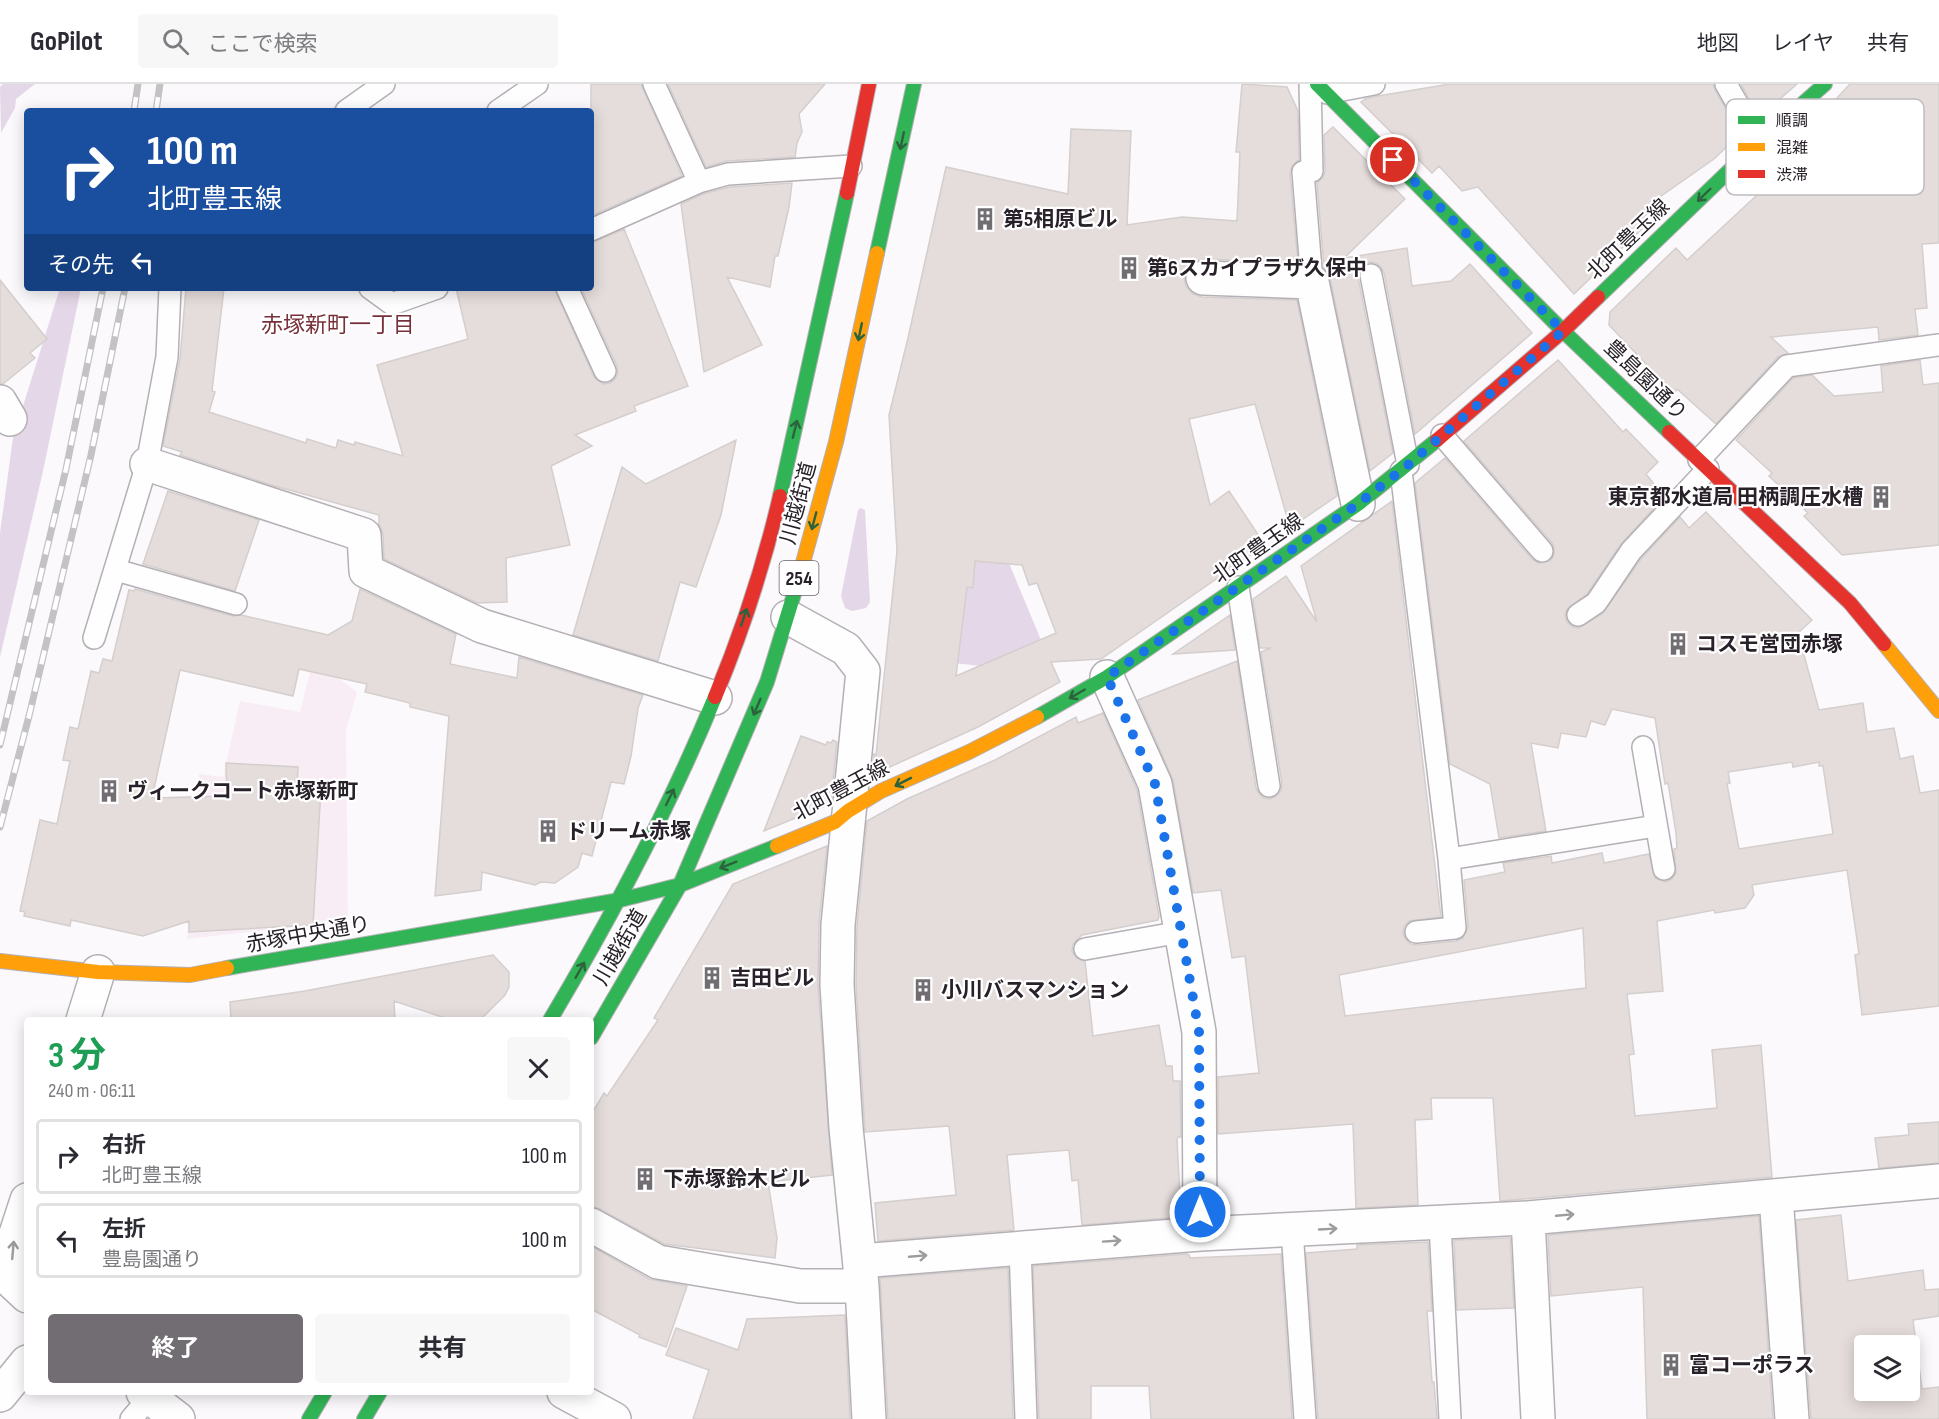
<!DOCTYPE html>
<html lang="ja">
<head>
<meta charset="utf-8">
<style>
  body { margin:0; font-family:"Sofia Sans Condensed","Noto Sans JP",sans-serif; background:#f7f7f7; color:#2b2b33; height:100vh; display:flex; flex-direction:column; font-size:22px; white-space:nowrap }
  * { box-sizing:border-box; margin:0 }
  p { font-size:20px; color:#7c7c81 }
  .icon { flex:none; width:33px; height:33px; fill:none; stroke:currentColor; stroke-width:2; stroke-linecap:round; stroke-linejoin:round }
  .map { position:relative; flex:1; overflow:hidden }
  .sheet { position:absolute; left:24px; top:933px; width:570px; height:378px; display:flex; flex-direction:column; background:#fff; border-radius:6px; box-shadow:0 3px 15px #0003 }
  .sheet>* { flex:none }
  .banner { position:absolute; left:24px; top:24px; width:570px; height:183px; border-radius:6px; box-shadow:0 3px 15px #0003; background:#1a4fa0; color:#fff; overflow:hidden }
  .fabs { position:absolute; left:1854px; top:1251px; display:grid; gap:12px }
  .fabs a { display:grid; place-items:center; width:66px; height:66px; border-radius:6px; background:#fff; box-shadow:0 3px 15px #0003; font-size:30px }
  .pin { position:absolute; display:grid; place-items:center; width:51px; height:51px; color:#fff; margin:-26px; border:3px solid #fff; border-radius:50%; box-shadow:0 2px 6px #0007 }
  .me { position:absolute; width:66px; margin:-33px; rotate:0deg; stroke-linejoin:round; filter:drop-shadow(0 0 4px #0008) }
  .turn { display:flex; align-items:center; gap:21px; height:126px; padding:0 24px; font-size:27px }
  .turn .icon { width:78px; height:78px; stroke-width:2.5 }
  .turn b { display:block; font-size:42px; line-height:51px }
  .then { display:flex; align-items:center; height:57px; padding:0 24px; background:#0003; gap:12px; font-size:22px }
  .round { display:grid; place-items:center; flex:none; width:63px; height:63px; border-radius:6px; background:#f7f7f7 }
  .summary { display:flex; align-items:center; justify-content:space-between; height:102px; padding:0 24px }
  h1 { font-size:36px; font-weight:700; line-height:45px; color:#1e9e55 }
  .primary-button { display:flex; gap:12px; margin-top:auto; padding:12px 24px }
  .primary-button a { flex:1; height:69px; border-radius:6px; background:#726d73; color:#fff; font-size:24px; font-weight:700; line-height:69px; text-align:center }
  .primary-button a+a { background:#f7f7f7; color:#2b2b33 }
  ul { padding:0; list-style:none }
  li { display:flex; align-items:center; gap:18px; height:75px; margin:0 12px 9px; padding:0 12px; border:3px solid #e1e1e2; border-radius:6px }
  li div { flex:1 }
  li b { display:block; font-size:22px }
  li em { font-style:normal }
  header { display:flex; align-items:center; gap:36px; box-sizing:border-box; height:84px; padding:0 30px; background:#fff; border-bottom:2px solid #e1e1e2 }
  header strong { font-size:28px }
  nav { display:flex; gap:33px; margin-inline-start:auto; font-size:21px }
  .search { width:420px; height:54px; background:#f7f7f7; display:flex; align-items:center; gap:15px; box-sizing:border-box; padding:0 21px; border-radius:6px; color:#7c7c81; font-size:22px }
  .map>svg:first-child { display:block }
  .commercial { fill:#f8edf4 }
  .forest { fill:#e4d7e7 }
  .building { fill:#e5dddc; stroke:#d4cecd; stroke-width:1.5; fill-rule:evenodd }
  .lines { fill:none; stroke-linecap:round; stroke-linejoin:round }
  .lane-casing { stroke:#b4b0b5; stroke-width:24 }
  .street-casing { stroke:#b4b0b5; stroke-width:36 }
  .fast-casing { stroke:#b4b0b5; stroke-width:16 }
  .slow-casing { stroke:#b4b0b5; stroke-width:16 }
  .jam-casing { stroke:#b4b0b5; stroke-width:16 }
  .lane { stroke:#fefeff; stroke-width:21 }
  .street { stroke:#fefeff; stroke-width:33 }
  .fast { stroke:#30b455; stroke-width:14 }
  .slow { stroke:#ff9f0a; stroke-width:14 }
  .jam { stroke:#e5322d; stroke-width:14 }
  .rail-casing { stroke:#c4c3c4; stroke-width:7 }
  .rail { stroke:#fff; stroke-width:4.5; stroke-dasharray:14; stroke-linecap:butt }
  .oneway { stroke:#2c633d }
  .oneway2 { stroke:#9e9b9f }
  .route { stroke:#1a73e8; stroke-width:10; stroke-dasharray:0 18 }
  .labels { text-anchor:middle; stroke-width:4.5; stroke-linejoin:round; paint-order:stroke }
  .shield { fill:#fff; stroke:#686469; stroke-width:1.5 }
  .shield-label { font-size:20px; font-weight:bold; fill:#282129 }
  .poi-label { font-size:21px; font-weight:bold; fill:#282129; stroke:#fff; text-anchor:start }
  .street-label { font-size:21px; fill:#282129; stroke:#fff }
  .neighbourhood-label { font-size:22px; fill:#78313b; stroke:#fff }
  .key { fill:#fff; stroke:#bebcbf; stroke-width:1.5 }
  .key-label { font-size:16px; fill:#282129 }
</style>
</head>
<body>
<header>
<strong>GoPilot</strong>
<div class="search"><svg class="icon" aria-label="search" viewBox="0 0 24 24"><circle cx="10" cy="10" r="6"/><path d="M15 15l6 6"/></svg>ここで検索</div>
<nav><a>地図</a><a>レイヤ</a><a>共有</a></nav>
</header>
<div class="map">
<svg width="1939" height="1335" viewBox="0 0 1939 1335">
  <rect width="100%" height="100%" fill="#fbf9fc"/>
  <path class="commercial" d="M313 576 357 608 346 646 348 837 187 855 199 690 223 693 240 617 300 628Z"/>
  <path class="forest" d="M3 0H35L16 15 15 24 1 49 0 3Z
    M60 204H81L43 387 0 573V449L13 354Z
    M861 424 865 426 870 518 866 524 852 527 845 524 841 512 858 426Z
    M989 431 1041 556 981 582 954 579C965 554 959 528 957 502L973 504 975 477 990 478Z"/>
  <path class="building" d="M591 0H641L682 92 591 132Z
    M668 0H825L799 30 802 48 797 59 795 73 727 77 706 83Z
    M1242 0 1287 3 1298 27 1299 76 1292 82 1290 89 1298 179 1203 175 1194 178 1187 184 1184 193 1186 202 1193 210 1202 213 1297 216 1337 412 1290 444 1255 320 1189 335 1210 421 1229 407 1265 461 1101 575 1051 578 1060 598 978 643 872 691 874 670 876 671 897 467 889 331 908 254 946 83 1068 110 1071 45 1131 47 1127 141 1182 133 1237 137 1240 68H1236ZM975 477 1022 481 1029 501 1037 499 1056 549 956 592 967 503 973 504Z
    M1450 0H1713L1715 6 1740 50 1714 75 1654 117 1657 122 1644 133 1649 138 1574 210 1478 103 1462 107 1439 82 1432 89 1361 18 1365 15 1378 12Z
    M1741 0H1797L1759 33Z
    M1850 0H1939V159L1922 160 1927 224 1915 225 1918 251 1879 256 1878 243 1771 253 1788 269 1778 273 1716 340 1677 305 1675 308 1644 278 1609 241 1610 228 1676 164 1687 176 1756 112 1744 98 1837 14Z
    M1333 43 1405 115 1344 174 1407 164 1412 202 1451 197 1470 180 1532 249 1415 350 1384 189 1381 183 1376 179 1369 178 1363 181 1359 186 1358 193 1393 369 1370 387 1330 194 1324 184 1317 99 1323 93 1325 87 1324 51Z
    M792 99 789 123 778 172H775L770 203 727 193 762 261 704 288 681 120 703 110 730 103Z
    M624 145 688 302 634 322 636 327 575 351 592 362 551 382 570 461 506 474 507 518 477 519 384 475 383 450 379 440V431L271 401 180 371 182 368 163 362 180 275 186 204H224L212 307 215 308 209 328 306 359 307 355 336 364 338 356 354 361 355 358 403 372 377 281 468 255 456 204H554L594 293 603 300 610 299 615 295 618 289 617 282 581 204H591V159Z
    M0 196 47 255 30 269 35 274 3 300 0 299Z
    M1558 276 1623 348 1626 345 1658 378 1646 390 1664 413 1621 460 1587 510 1567 525 1565 531 1567 538 1573 543 1579 544 1603 529 1641 475 1680 433 1689 444 1706 428 1812 536 1798 549 1819 626 1863 619 1867 648 1894 644 1900 675 1913 672 1920 709 1939 706V922L1862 931 1855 871 1859 870 1847 786 1752 801 1754 811 1745 824 1715 829 1714 826 1657 837 1663 907 1627 910 1634 970 1629 971 1635 1032 1717 1024 1712 966 1761 961 1772 1093 1500 1117 1493 1014H1431L1432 1035 1415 1036 1418 1121 1356 1124 1353 1040 1218 1050V993L1259 989 1245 872 1232 874 1221 806 1193 809 1173 696 1138 616 1237 577 1256 704 1259 710 1264 714 1270 715 1276 712 1281 707 1282 700 1261 568 1271 564H1260L1253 515 1286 492 1317 538 1301 482 1392 417 1441 833 1409 837 1404 843 1403 850 1406 856 1411 860 1417 861 1456 857 1463 854 1468 843 1464 796 1505 788 1503 779 1551 772 1552 779 1602 769 1604 779 1649 770 1655 794 1666 798 1672 795 1676 789 1674 765 1677 764 1676 749 1668 699 1665 700 1655 634 1612 625 1605 641 1591 637 1586 653 1561 649 1558 664 1531 659 1546 747 1499 754 1490 700 1450 680 1415 399 1445 374 1532 475 1538 479 1550 477 1554 471V464L1552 459 1464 357ZM1792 678 1793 683 1819 678V682H1823L1833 750 1739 765 1727 700 1730 699 1728 688ZM1583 844 1586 904 1345 932 1339 891Z
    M1920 276 1923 301 1939 299V461L1842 471 1804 432 1808 429 1769 392 1772 389 1736 356 1793 294 1812 291 1834 312 1883 308 1881 282Z
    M736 356 721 431 696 503 680 498 658 577 573 551 622 383 646 400Z
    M168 407 259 436 235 507 143 480Z
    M135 505 233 532 241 531 328 551 352 537 360 505 456 550 450 580 517 594 519 573 643 611 638 624 631 672 624 700 611 698 592 772 582 769 578 783 555 799 541 798 535 801 482 788 481 806 435 812 449 632 410 623V619L365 608 367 600 299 585 293 612 180 586 152 714 227 712 226 679 298 683 297 704H321L313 841 189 848V837L143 852 71 836 70 842 24 832 25 828 20 827 40 736 57 740 70 677 63 676 70 643 78 645 91 587 99 589 103 575 112 577 129 506 134 507Z
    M1230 531 1235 566 1173 570Z
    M1103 629 1137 706 1159 832 1158 836 1082 851 1073 860 1072 867 1076 874 1085 877 1093 952 1159 941 1166 982H1172L1173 997H1180L1181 1053H1178L1177 1056 1181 1133 1082 1141 1078 1096 1072 1097 1069 1066 1007 1071 1014 1146 878 1157 875 1119 956 1111 949 1042 865 1048 856 901 857 842 867 737 907 715 995 676 1076 633 1078 639Z
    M801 652 826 661 827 658 831 659 833 656 837 658 831 717 825 722 764 747Z
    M827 762 819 839 818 901 832 1091 768 1098 777 1154 775 1174 664 1160 600 1125 591 1122V1031L604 1009 607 1012 658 936 654 934 733 800Z
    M493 871 509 888V903L505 911 480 936H451L394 917 395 936H231L230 918 305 907Z
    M1939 1038V1079L1879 1084 1875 1054 1909 1051 1908 1040Z
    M1841 1131 1848 1197 1923 1186 1925 1206 1939 1205V1232L1913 1236 1922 1305 1939 1303V1335H1811L1796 1136ZM1864 1262H1910V1306H1864Z
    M1759 1132 1773 1335H1647L1643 1203 1551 1212 1548 1151Z
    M1510 1154 1514 1224 1457 1226 1454 1156Z
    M1428 1158 1432 1227H1427L1432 1298H1434L1437 1335H1318L1306 1169 1357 1165V1161Z
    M591 1162 649 1195 687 1202 666 1263 639 1253 640 1251 591 1225Z
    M1187 1170 1189 1171 1190 1174 1281 1170 1292 1335H1151L1149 1302H1091V1335H1039L1033 1182Z
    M1008 1184 1013 1335H888L880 1194Z
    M845 1231 850 1335H693L709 1286 666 1271 676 1244 738 1266 747 1235Z"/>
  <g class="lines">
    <g class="lane-casing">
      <path id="lane" d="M654 0 699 98
        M1310 0 1312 87 1303 88 1312 198
        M1726 0 1759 58
        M1327 9 1374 0
        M346 27 384 0
        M498 27 537 0
        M591 146 699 98 728 90 851 82
        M1371 191 1408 381
        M370 204 392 220 437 204
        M567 204 605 287
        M1442 351 1542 467
        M1699 376 1787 282 1939 261
        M1401 387 1449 775 1455 844 1416 848
        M116 486 236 520
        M1238 503 1269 702
        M1578 531 1596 519 1631 467 1708 385
        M94 554 147 380 167 273 170 204
        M1643 663 1664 785
        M1449 775 1656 742
        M1085 865 1181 848
        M1440 1140 1450 1335
        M1292 1146 1305 1335
        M1020 1163 1026 1335
        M131 1335 150 1313"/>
    </g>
    <g class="street-casing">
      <path id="street" d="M1203 194 1312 198 1358 420
        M0 318 10 335
        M147 380 364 451 366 487 482 542 715 614
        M788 533 846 565 863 587 838 841 837 901 846 1044 862 1202 869 1335
        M1107 593 1155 700 1199 948 1200 1150
        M83 936 98 888
        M1776 1112 1792 1335
        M27 1116 12 1162V1198L27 1212
        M1528 1134 1538 1335
        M591 1141 658 1178 800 1202H862
        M860 1177 1200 1150 1528 1134 1939 1097
        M143 1308 178 1335
        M564 1308 614 1335
        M0 1311 27 1278"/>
    </g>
    <g class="fast-casing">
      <path id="fast" d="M1317 0 1563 247 1669 348
        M877 169 914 0
        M1598 213 1759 58 1825 0
        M780 412 847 109
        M1037 633 1107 593 1358 420 1437 356
        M227 884 620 816 680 801 777 762
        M550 936C612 832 669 725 715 613
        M591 954 680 801 767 598 798 497
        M309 1335 325 1308
        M364 1335 380 1308"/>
    </g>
    <g class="slow-casing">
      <path id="slow" d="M798 497 836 358 877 169
        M1884 560 1939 627
        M777 762 835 738 848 727 881 707 969 668 1037 633
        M0 877 98 888 190 891 227 884"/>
    </g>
    <g class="jam-casing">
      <path id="jam" d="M847 109 869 0
        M1669 348 1850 519 1884 560
        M1437 356 1563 247 1598 213
        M715 613C742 548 764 481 780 412"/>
    </g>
    <use href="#lane" class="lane"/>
    <use href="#street" class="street"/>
    <use href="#fast" class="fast"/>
    <use href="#slow" class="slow"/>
    <use href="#jam" class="jam"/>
    <g class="rail-casing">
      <path id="rail" d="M134 27 138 0
        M156 27 160 0
        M0 661 66 385 103 204
        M0 743 29 632 91 371 125 204"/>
    </g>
    <use href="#rail" class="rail"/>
  </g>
  <defs><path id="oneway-shaft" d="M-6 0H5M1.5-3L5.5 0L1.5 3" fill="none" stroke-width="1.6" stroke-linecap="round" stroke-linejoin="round" transform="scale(1.5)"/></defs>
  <g class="oneway">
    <use href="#oneway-shaft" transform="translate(902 57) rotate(102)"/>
    <use href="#oneway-shaft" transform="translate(1704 111) rotate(136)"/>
    <use href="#oneway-shaft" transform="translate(860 248) rotate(102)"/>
    <use href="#oneway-shaft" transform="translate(795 345) rotate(-76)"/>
    <use href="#oneway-shaft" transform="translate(814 437) rotate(105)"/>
    <use href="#oneway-shaft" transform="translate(744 533) rotate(-71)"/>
    <use href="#oneway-shaft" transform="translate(1077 610) rotate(150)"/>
    <use href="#oneway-shaft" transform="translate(757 623) rotate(113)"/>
    <use href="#oneway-shaft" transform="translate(903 698) rotate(153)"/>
    <use href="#oneway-shaft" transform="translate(670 713) rotate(-64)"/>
    <use href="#oneway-shaft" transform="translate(728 781) rotate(158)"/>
    <use href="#oneway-shaft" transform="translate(580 886) rotate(-60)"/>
  </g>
  <g class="oneway2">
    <use href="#oneway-shaft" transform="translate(1565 1131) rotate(-5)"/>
    <use href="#oneway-shaft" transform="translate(1328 1145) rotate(-3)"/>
    <use href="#oneway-shaft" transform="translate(1112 1157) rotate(-4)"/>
    <use href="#oneway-shaft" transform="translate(13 1166) rotate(-85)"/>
    <use href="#oneway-shaft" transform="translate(918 1172) rotate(-5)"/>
  </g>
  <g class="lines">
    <path class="route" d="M1200 1128 1199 948 1155 700 1107 593 1358 420 1408 381 1563 247 1393 76"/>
  </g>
  <defs>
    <g id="building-bare" transform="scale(1.8)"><path d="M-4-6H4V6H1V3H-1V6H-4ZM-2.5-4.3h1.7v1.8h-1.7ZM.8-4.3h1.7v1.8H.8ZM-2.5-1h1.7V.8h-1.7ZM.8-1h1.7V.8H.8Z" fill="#726d73" stroke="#fff" stroke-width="2.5" paint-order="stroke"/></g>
  </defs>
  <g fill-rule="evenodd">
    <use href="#building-bare" x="985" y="135"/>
    <use href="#building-bare" x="1129" y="184"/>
    <use href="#building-bare" x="1881" y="413"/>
    <use href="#building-bare" x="1678" y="560"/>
    <use href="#building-bare" x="109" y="707"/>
    <use href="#building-bare" x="548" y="747"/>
    <use href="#building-bare" x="712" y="894"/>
    <use href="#building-bare" x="923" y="906"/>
    <use href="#building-bare" x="645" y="1095"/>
    <use href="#building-bare" x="1671" y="1281"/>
  </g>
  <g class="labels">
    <rect class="shield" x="779.5" y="477" width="39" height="34" rx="4.5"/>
    <g class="shield-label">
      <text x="799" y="501">254</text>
    </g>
    <g class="poi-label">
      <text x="1003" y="142">第5相原ビル</text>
      <text x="1147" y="191">第6スカイプラザ久保中</text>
      <text x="1863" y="420" text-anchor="end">東京都水道局 田柄調圧水槽</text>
      <text x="1696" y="567">コスモ営団赤塚</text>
      <text x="127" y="714">ヴィークコート赤塚新町</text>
      <text x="566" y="754">ドリーム赤塚</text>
      <text x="730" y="901">吉田ビル</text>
      <text x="941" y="913">小川バスマンション</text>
      <text x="663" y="1102">下赤塚鈴木ビル</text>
      <text x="1689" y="1288">富コーポラス</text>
    </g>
    <g class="street-label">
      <text transform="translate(1628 155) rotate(-44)" y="7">北町豊玉線</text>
      <text transform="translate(1646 296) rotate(44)" y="7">豊島園通り</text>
      <text transform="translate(798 419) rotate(-75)" y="7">川越街道</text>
      <text transform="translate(1258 464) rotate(-35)" y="7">北町豊玉線</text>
      <text transform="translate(841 706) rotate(-28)" y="7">北町豊玉線</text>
      <text transform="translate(308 850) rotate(-10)" y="7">赤塚中央通り</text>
      <text transform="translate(620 863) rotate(-60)" y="7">川越街道</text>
    </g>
    <g class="neighbourhood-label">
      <text x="338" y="248">赤塚新町一丁目</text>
    </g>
  </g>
  <rect x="1726" y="15" width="198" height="96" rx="9" class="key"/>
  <rect x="1738" y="32" width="27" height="8" fill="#30b455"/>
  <rect x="1738" y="59" width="27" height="8" fill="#ff9f0a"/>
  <rect x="1738" y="86" width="27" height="8" fill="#e5322d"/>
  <g class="key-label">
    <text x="1776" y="42">順調</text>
    <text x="1776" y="69">混雑</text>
    <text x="1776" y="96">渋滞</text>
  </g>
</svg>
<div class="fabs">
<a><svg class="icon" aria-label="layers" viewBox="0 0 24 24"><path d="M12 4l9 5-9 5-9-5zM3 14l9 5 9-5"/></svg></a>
</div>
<div class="pin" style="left:1393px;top:76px;background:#d93025"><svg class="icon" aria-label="arrive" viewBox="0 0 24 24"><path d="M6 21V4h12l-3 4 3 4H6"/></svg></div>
<svg class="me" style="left:1200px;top:1128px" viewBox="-20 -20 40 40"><circle r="17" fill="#1a73e8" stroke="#fff" stroke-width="3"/><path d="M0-11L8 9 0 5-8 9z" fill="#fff"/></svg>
<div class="banner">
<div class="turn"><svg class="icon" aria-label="right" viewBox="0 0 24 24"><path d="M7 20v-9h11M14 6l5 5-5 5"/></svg><div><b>100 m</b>北町豊玉線</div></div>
<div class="then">その先<svg class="icon" aria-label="left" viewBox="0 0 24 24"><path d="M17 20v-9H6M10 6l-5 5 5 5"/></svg></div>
</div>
<section class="sheet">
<div class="summary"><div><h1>3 分</h1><p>240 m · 06:11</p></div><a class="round"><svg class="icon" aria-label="close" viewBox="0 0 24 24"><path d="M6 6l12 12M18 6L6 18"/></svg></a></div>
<ul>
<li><svg class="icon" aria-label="right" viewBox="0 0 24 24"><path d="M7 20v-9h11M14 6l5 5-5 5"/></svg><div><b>右折</b><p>北町豊玉線</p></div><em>100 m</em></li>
<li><svg class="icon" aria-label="left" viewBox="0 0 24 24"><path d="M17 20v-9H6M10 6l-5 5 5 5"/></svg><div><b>左折</b><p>豊島園通り</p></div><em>100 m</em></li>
</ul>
<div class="primary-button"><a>終了</a><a>共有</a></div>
</section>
</div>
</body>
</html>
